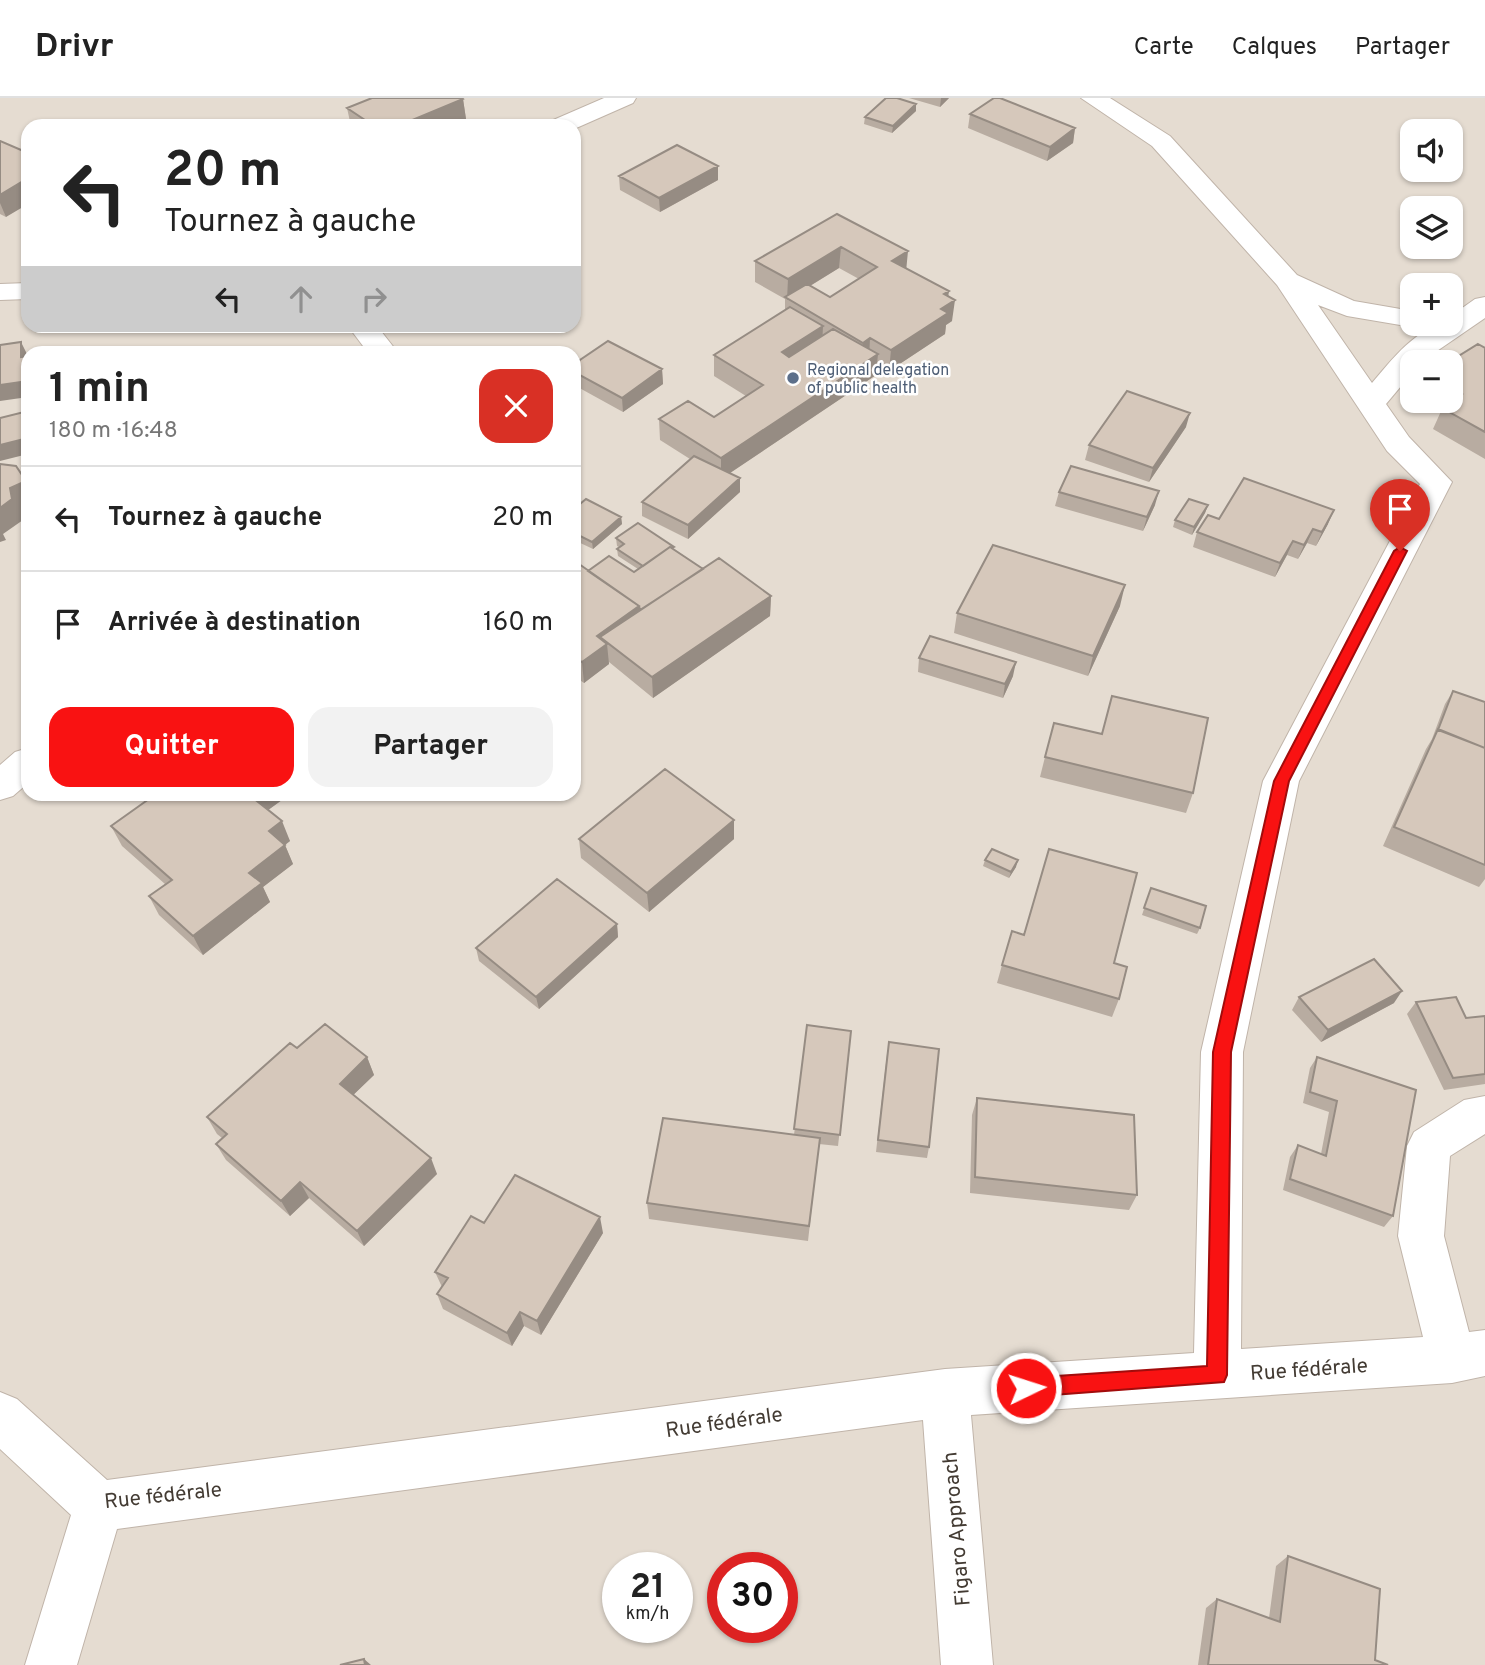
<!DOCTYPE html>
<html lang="fr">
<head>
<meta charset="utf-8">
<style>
  body { margin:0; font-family:Overpass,sans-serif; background:#f2f2f2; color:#222; height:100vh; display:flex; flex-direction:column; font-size:26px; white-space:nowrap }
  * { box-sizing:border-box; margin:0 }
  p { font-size:23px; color:#767676 }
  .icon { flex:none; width:38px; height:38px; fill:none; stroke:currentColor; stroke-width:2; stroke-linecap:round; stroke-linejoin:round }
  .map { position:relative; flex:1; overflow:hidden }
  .details { position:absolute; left:21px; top:248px; width:560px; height:455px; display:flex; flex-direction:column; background:#fff; border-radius:21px; box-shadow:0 2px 5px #0004 }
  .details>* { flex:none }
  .top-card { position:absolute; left:21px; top:21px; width:560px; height:214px; border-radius:21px; box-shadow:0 2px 5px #0004; background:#fff; color:#222; overflow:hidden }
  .controls { position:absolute; left:1400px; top:21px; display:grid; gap:14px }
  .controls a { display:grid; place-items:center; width:63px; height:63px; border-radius:14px; background:#fff; box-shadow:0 2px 5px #0004; font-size:35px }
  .speed { position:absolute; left:602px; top:1454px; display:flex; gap:14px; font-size:35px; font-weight:700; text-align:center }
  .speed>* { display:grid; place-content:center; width:91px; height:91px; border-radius:50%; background:#fff; box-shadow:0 2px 5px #0004; line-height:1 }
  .speed small { font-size:18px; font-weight:400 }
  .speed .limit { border:10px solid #d22; background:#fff; color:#111 }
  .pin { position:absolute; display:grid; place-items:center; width:60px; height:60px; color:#fff; margin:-72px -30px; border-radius:50% 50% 50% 0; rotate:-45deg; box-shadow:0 0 7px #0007 }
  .pin .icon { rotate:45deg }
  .me { position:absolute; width:77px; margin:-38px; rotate:86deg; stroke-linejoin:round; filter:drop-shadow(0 0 5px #0008) }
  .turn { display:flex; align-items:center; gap:24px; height:147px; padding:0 28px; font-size:32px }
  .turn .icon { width:91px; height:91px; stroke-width:2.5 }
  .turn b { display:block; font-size:49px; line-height:60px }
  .lanes { display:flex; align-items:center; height:66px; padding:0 28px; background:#0003; justify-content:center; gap:35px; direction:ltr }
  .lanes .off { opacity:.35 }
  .round { display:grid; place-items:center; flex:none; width:74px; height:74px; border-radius:21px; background:#f2f2f2 }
  .summary { display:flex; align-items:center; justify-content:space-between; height:119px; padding:0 28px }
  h1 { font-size:42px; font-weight:700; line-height:52px }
  .primary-button { display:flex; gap:14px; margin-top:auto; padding:14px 28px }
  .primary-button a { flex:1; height:80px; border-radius:21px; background:#f91212; color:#fff; font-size:28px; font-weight:700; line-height:80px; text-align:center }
  .primary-button a+a { background:#f2f2f2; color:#222 }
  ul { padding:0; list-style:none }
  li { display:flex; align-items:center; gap:21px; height:105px; padding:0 28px; border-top:2px solid #e0e0e0 }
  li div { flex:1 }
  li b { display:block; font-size:26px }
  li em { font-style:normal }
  header { display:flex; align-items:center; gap:42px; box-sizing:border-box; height:98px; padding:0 35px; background:#fff; border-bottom:2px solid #e0e0e0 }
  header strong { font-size:33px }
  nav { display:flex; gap:38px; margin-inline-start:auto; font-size:24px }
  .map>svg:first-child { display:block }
  .residential { fill:#e5dcd1; fill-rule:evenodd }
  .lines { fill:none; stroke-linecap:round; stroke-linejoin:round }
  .minor-casing { stroke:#c0b4a9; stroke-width:2 }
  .minor { fill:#fff; fill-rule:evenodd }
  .wall { fill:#b8aca1; fill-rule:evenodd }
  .shaded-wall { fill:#968c83 }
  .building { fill:#d6c8bb; stroke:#968c83; stroke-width:2 }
  .route { fill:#f91212; stroke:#a20c0c; stroke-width:2 }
  .service-dot { fill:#5c6f8a; stroke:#fff; stroke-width:2.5 }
  .labels { text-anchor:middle; stroke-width:5; stroke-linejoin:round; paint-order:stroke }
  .far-service-label { font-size:16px; fill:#4e5e75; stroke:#fff; text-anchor:start }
  .near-street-label { font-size:21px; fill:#433b33; stroke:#fff }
</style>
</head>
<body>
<header>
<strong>Drivr</strong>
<nav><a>Carte</a><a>Calques</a><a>Partager</a></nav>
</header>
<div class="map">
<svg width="1485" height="1567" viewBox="0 0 1485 1567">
  <rect width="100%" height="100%" fill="#f1ebe3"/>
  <path class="residential" d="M0 0H1485V1567H0ZM28 28H574V228H28ZM1412 33H1451V72H1412ZM1412 110H1451V149H1412ZM1412 187H1451V226H1412ZM28 256H574V696H28ZM1412 264H1451V303H1412ZM618 1470H677V1530H618ZM723 1470H782V1530H723Z"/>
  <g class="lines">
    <g class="minor-casing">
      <path id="minor" d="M604 0H636L633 5 574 31V28H548L551 23Z
        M1081 0H1110L1170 38 1297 177 1354 203 1412 213V226L1422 227 1412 229 1347 218 1318 207 1372 285C1391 263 1418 226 1451 226V218L1475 201 1485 199V220L1421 264H1412V275L1386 306 1409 339 1452 384 1299 683 1243 954 1241 1251 1423 1239 1398 1138 1407 1048 1414 1034 1464 1002 1485 998V1036L1450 1058 1444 1138 1469 1234 1485 1232V1278L1452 1285 971 1317 993 1567H941L923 1322 117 1431 77 1567H25L71 1417 0 1351V1294L17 1301 107 1382 945 1271 1194 1255 1201 954 1263 683 1420 386 1387 353 1277 187 1152 48Z
        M28 185V201L0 202V186Z
        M348 228H377L399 256H369Z
        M28 650V685L13 698 0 702V667L15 654Z"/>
    </g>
    <use href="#minor" class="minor"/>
  </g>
  <path class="wall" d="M909 0H949L940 9Z
    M463 1 466 21 450 28H351L347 10Z
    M916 13 892 35 864 26 865 19Z
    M970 16 1075 30 1073 45 1047 63 968 30Z
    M0 43 6 119 0 116Z
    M718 68V82L660 114 620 92 619 78Z
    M837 116 906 170 948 199 952 223 946 227 945 236 889 273 877 266 876 277 730 375 740 394 688 441 642 418V404L690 361 660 342 659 321 714 319 746 298 714 278V257L785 213V201L755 184V163ZM839 170 859 181 830 199 810 188Z
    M1485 250V361L1433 331 1442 311 1428 303H1451V264Z
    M574 266 662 271 663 286 623 314 574 287Z
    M1186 329 1149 384 1085 362 1089 347Z
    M1059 394 1155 407 1143 433 1055 408Z
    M1208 407 1205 415 1192 437 1173 429 1175 422Z
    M574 411 621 419 622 426 593 451 574 442Z
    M1219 421 1328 426 1316 448 1307 445 1298 461 1287 457 1275 479 1193 449 1197 434Z
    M616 440 674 451 703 471 771 498 770 518 653 600 609 564V566L584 585 574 578V470L588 473 634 474 638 471 618 458 617 451 619 449 617 448Z
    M1120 508 1088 578 954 535 957 515Z
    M919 560 1013 578 1003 600 918 574Z
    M1453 593 1485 604V781L1479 789 1383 748 1426 651 1432 641 1445 606Z
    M1045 659 1193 695 1186 715 1040 679Z
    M286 699 268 712 290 743 285 747 293 766 263 789 270 804 203 857 159 817 149 798 165 786 122 748 111 728Z
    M579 741H734L649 814 581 760Z
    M985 762 1016 769 1009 780 983 768Z
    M1151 790 1200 830 1197 836 1142 817Z
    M617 826 618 839 539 911 479 863 476 850Z
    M1024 837 1114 865 1119 901 1112 919 997 885 1002 867Z
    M1299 899 1394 905 1321 944 1292 912Z
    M1416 904 1466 920 1485 918V986L1444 992 1407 916Z
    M807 927 851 933 838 1048 819 1046 808 1143 649 1121 647 1105 794 1037Z
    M297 950 367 959 374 977 353 997 437 1076 364 1148 309 1100 290 1118 226 1062 216 1046 222 1040 217 1036 207 1019Z
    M887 956 929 1049 927 1060 876 1054Z
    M1317 959 1393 1118 1384 1129 1283 1092 1290 1059 1298 1047 1321 1056 1329 1014 1303 1005 1310 970Z
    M977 1000 1137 1097 1129 1112 970 1095 972 1017Z
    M484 1125 603 1135 541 1237 524 1228 512 1248 443 1211 437 1196 442 1189 435 1174Z
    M1288 1458 1375 1562 1388 1567H1198L1206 1510 1217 1501 1269 1520 1276 1468Z"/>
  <path class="shaded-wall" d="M941 0H949L940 9Z
    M463 1 466 21 450 28H398Z
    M916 6V13L892 35 893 28Z
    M1075 30 1073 45 1047 63 1050 49Z
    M718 68V82L660 114 659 100Z
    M28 80V106L6 119 0 105V97Z
    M841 149 839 170 787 202 788 181Z
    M908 153 906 174 892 163Z
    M949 193 947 207 955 202 952 223 946 227 945 236 889 273 891 252 944 196Z
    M823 228 822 249 781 275 782 254Z
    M870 240 869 261 861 266 863 245Z
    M21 244 28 258 21 259Z
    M878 256 876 277 721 381V360Z
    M662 271 663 286 623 314 622 300Z
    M28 283V299L0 303V287Z
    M1190 315 1186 329 1149 384 1153 370Z
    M28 340V356L0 363V347Z
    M740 380V394L688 441V427Z
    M26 383 28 388V408L21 411 23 422 3 436 6 442 0 444V410L10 390Z
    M1159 393 1155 407 1143 433 1147 419Z
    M1208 407 1205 415 1192 437 1194 429Z
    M1334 412 1328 426 1316 448 1322 434Z
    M621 419 622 426 593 451 592 444Z
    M1313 431 1307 445 1298 461 1304 447Z
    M1293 443 1287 457 1275 479 1280 465Z
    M1125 487 1120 508 1088 578 1093 558Z
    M771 498 770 518 653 600 652 579Z
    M639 508 641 528 600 539 601 550 607 546 609 566 584 585 582 564 597 538Z
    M1016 564 1013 578 1003 600 1005 586Z
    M255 696H285L286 699 260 718 252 699Z
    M734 722V741L649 814 647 795Z
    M282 723 290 743 277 753 269 733Z
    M285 747 293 766 263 789 270 804 203 857 193 838 249 775Z
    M1018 762 1016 769 1009 780 1011 774Z
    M617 826 618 839 539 911 536 899Z
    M1402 893 1394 905 1321 944 1328 932Z
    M367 959 374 977 347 1003 340 986Z
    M431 1060 437 1076 364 1148 357 1133Z
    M300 1084 309 1100 290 1118 281 1103Z
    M600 1119 603 1135 541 1237 537 1223Z
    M520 1214 524 1228 512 1248 507 1235Z
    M364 1561 371 1567H365Z"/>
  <path class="building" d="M372 0H462L463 1 398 28H374L347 10Z
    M886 0H897L916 6 893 28 865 19Z
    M994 0H1000L1075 30 1050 49 970 16Z
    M0 43 28 55V80L0 97Z
    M677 47 718 68 659 100 619 78Z
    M837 116 908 153 892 163 949 193 944 196 955 202 941 211 948 215 891 252 870 240 863 245 785 199 807 186 830 199 877 169 841 149 788 181 755 163Z
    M790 209 823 228 782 254 789 259 833 231 878 256 721 360 659 321 688 303 714 319 763 287 714 257Z
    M608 243 662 271 622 300 574 274V266Z
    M21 244V259L28 258V283L0 287V247Z
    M1478 246 1485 250V334L1442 310 1462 296 1451 289V264H1449Z
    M152 252 153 256H136Z
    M1127 293 1190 315 1153 370 1089 347Z
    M28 313V340L0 347V320Z
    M694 358 740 380 688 427 642 404Z
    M0 366 16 368 26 383 10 390 12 401 0 410Z
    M1071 368 1159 393 1147 419 1059 394Z
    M1244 380 1334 412 1322 434 1313 431 1304 447 1293 443 1280 465 1197 434 1208 417 1219 421Z
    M586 401 621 419 592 444 574 435V411Z
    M1189 401 1208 407 1194 429 1175 422Z
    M638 425 674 449 672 450 670 449 643 468 617 451 624 446 616 440Z
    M993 447 1125 487 1093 558 957 515Z
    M670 449 703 471 640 512 639 508 588 473 609 458 634 474Z
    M719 460 771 498 652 579 600 539Z
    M579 466 639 508 597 538 607 546 582 564 574 559V470Z
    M930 538 1016 564 1005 586 919 560Z
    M1453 593 1485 604V650L1438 632Z
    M1112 598 1208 620 1193 695 1045 659 1054 625 1102 636Z
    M1438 631 1485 650V767L1394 729Z
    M665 671 734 722 647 795 579 741Z
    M156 696H255L252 699 282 723 269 733 285 747 249 775 262 785 193 838 149 798 172 782 111 728Z
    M992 751 1018 762 1011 774 985 762Z
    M1049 751 1137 775 1114 865 1127 869 1119 901 1002 867 1012 833 1024 837Z
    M557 781 617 826 536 899 476 850Z
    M1151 790 1206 808 1200 830 1144 810Z
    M1374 861 1402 893 1328 932 1299 899Z
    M1456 899 1466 920 1485 918V976L1453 980 1416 904Z
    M325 926 367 959 340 986 431 1060 357 1133 300 1084 281 1103 216 1046 227 1036 207 1019 290 945 297 950Z
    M807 927 851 933 840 1037 794 1031Z
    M889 944 939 951 929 1049 878 1042Z
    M1317 959 1416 992 1393 1118 1290 1081 1298 1047 1326 1058 1337 1003 1310 994Z
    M977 1000 1134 1017 1137 1097 975 1079Z
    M663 1020 820 1040 809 1128 647 1105Z
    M515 1077 600 1119 537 1223 520 1214 507 1235 437 1196 448 1180 435 1174 471 1118 484 1125Z
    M1288 1458 1380 1491 1375 1562 1388 1567H1208L1217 1501 1280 1524Z
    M364 1561 365 1567H340Z"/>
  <path class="route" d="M1400 449 1407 453 1289 683 1231 954 1227 1277 1224 1284 1026 1299 1019 1297 1016 1290 1019 1283 1026 1280 1207 1268 1213 954 1274 683 1394 453Z"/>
  <circle class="service-dot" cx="793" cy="280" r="7"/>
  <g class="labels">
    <g class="far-service-label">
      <text x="807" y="277">Regional delegation<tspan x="807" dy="18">of public health</tspan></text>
    </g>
    <g class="near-street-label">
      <text transform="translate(1309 1271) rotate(-4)" y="7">Rue fédérale</text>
      <text transform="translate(724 1324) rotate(-8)" y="7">Rue fédérale</text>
      <text transform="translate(163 1397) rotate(-6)" y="7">Rue fédérale</text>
      <text transform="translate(956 1431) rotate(-95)" y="7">Figaro Approach</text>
    </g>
  </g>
</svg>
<div class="controls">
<a><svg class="icon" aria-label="sound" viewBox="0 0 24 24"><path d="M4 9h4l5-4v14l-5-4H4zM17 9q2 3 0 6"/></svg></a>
<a><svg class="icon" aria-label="layers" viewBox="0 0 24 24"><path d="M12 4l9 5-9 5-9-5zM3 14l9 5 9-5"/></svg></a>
<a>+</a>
<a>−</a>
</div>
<div class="speed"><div>21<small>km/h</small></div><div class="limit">30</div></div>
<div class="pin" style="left:1400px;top:453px;background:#d93025"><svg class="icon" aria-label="arrive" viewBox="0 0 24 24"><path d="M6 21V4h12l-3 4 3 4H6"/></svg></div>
<svg class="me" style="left:1026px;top:1290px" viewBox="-20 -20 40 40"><circle r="17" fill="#f91212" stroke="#fff" stroke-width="3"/><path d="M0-11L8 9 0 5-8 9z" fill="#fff"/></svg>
<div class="top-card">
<div class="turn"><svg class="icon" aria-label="left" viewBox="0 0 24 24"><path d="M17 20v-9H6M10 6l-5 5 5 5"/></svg><div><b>20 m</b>Tournez à gauche</div></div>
<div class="lanes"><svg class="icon" aria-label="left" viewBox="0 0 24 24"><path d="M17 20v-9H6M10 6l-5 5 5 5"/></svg><svg class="icon off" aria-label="ahead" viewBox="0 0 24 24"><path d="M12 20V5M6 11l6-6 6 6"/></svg><svg class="icon off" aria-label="right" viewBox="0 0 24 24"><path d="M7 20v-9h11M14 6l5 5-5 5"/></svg></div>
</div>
<section class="details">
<div class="summary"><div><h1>1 min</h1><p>180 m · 16:48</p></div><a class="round" style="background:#d93025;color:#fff"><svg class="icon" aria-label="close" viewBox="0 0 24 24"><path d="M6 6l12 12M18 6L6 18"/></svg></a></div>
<ul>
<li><svg class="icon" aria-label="left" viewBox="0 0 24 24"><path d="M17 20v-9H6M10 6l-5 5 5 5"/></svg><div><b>Tournez à gauche</b></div><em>20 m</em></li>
<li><svg class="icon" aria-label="arrive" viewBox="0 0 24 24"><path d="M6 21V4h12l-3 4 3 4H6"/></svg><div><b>Arrivée à destination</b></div><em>160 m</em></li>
</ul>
<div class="primary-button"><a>Quitter</a><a>Partager</a></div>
</section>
</div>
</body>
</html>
